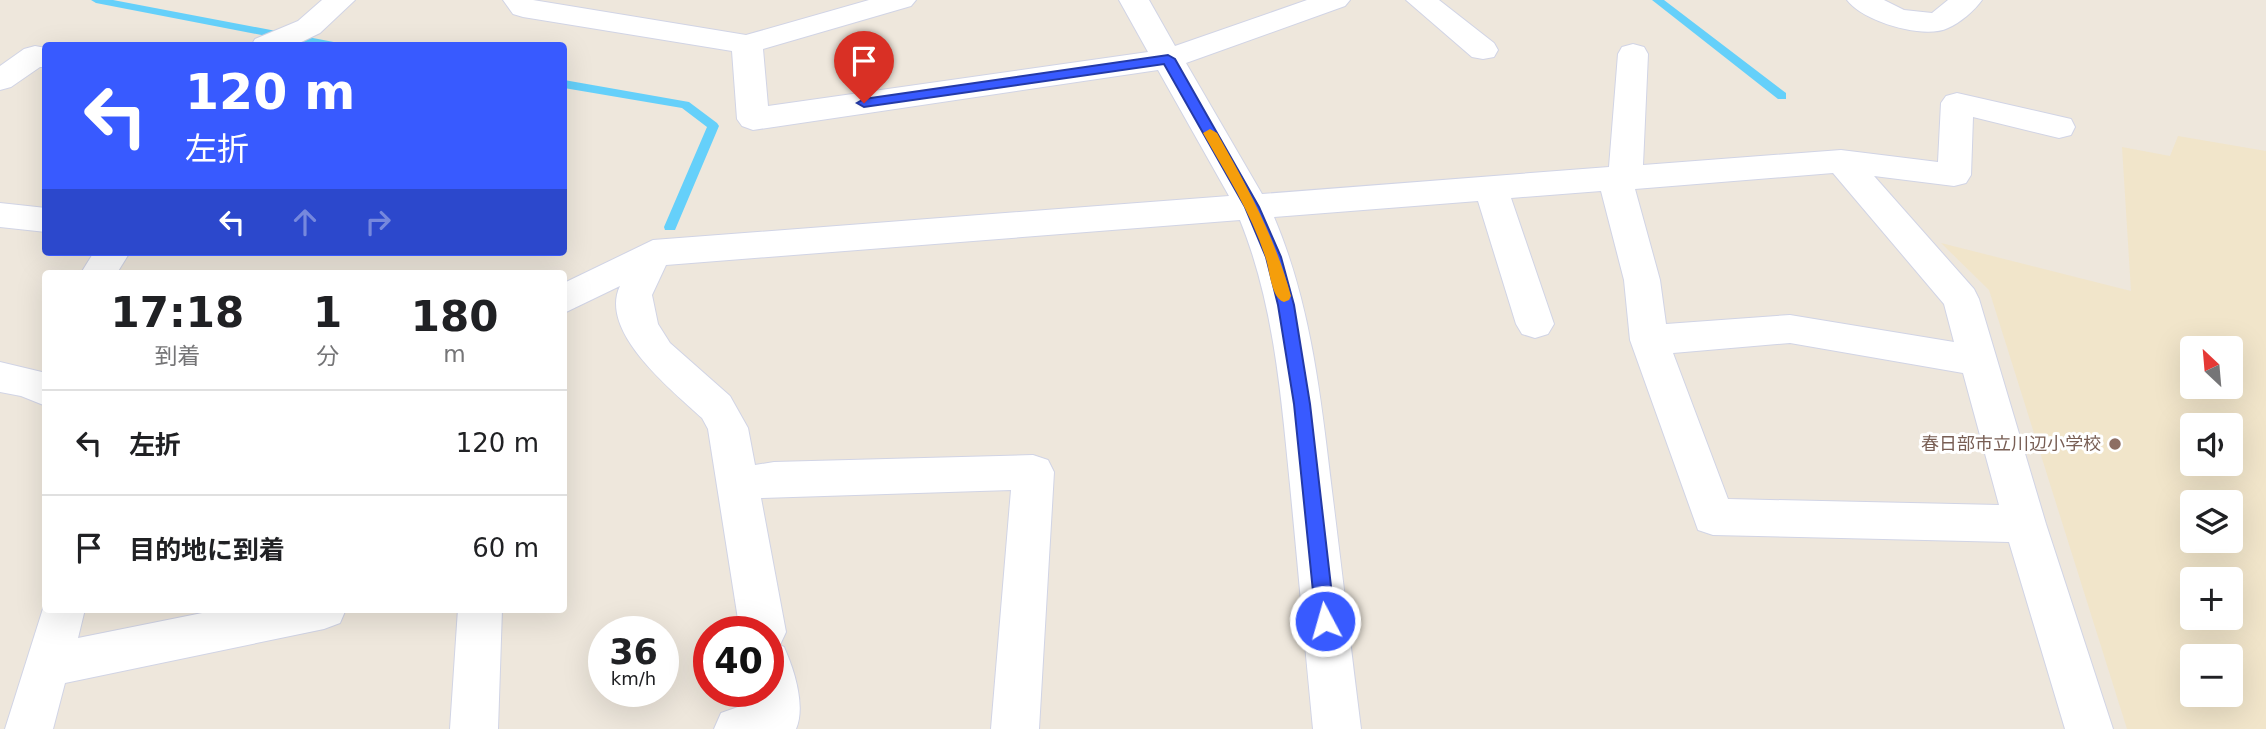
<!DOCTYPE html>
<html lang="ja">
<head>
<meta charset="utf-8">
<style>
  body { margin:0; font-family:"DejaVu Sans","Noto Sans JP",sans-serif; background:#f2f2f2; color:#202124; height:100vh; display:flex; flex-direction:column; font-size:26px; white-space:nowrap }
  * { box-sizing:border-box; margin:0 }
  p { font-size:23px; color:#757577 }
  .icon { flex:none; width:38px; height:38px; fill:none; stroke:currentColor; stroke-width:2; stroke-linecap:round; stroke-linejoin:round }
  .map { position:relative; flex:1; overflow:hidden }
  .drawer { position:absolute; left:42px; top:270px; width:525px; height:343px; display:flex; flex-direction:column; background:#fff; border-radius:7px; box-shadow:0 7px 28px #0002 }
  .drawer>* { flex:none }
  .guide { position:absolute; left:42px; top:42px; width:525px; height:214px; border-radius:7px; box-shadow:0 7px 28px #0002; background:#385aff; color:#fff; overflow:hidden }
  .needle { width:46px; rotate:334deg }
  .fabs { position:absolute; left:2180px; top:336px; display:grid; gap:14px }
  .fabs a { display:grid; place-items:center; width:63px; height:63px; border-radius:7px; background:#fff; box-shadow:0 7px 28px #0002; font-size:35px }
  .speed { position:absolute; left:588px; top:616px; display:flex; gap:14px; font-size:35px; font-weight:700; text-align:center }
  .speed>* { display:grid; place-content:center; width:91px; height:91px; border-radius:50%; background:#fff; box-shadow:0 7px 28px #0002; line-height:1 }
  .speed small { font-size:18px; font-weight:400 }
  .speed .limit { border:10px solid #d22; background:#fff; color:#111 }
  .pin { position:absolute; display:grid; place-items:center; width:60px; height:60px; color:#fff; margin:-72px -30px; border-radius:50% 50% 50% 0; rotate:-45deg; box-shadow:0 0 7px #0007 }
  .pin .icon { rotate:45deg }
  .me { position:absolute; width:77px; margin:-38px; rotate:354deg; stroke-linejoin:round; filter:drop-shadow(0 0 5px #0008) }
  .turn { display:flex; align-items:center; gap:24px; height:147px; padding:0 28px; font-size:32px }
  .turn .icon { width:91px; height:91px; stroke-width:2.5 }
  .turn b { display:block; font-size:49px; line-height:60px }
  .lanes { display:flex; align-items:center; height:66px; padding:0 28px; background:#0003; justify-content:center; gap:35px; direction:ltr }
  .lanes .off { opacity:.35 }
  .eta { display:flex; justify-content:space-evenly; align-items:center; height:119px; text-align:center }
  .eta b { font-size:42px; font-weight:600; line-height:49px }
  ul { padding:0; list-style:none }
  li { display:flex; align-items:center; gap:21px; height:105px; padding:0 28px; border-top:2px solid #e0e0e0 }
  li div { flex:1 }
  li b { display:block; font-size:26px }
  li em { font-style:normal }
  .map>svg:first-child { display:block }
  .education { fill:#f1e5ca; fill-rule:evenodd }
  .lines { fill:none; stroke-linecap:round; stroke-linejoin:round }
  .stream { fill:#65d0fa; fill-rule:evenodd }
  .minor-casing { stroke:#d1d4e5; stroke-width:2 }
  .minor { fill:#fff; fill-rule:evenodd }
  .route { fill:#385aff; stroke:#243aa6; stroke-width:2 }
  .slow { fill:#f59e0b }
  .education-dot { fill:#8d6e63; stroke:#fff; stroke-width:2.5 }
  .labels { text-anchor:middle; stroke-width:6; stroke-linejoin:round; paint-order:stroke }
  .education-label { font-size:18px; fill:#785e54; stroke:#fff; text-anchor:end }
</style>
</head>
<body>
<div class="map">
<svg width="2266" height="729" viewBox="0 0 2266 729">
  <rect width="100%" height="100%" fill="#eee7dc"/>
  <path class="education" d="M2178 136 2266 151V729H2127L1989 290 1941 243 2131 291 2122 147 2170 156ZM2193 348H2231V387H2193ZM2231 425V464H2193V425ZM2193 502H2231V541H2193ZM2193 579H2231V618H2193ZM2231 656V695H2193V656Z"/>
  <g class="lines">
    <path class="stream" d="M91 0H113L339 43 344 46H318L96 3Z
      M1652 0H1664L1786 93V99H1778Z
      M564 80 689 102 717 123 719 126 675 230H665L664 227 707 127 682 108 564 88Z"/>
    <g class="minor-casing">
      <path id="minor" d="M322 0H355L320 33 293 46H251L255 39 298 21Z
        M503 0H533L746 35 869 0H916L911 6 763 49 768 106 1148 52 1119 0H1149L1175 46 1307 0H1350L1345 6 1186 63 1262 194 1609 167 1618 54 1622 47 1633 44 1644 47 1648 54 1643 165 1841 150 1938 162 1941 103 1946 96 1957 93 2071 119 2075 127 2071 135 2059 138 1973 117 1971 175 1966 183 1954 186 1874 176 1974 289 1979 299 2046 524 2113 729H2065L2009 542 1713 535 1698 530 1630 340 1624 280 1601 191 1511 198 1554 324 1548 334 1535 338 1522 334 1516 324 1478 201 1274 217C1311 304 1321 398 1332 491 1342 571 1351 650 1361 729H1313C1305 648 1298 566 1290 485 1281 395 1274 304 1240 220L666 265 652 295 658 324 670 343 730 396 748 428 755 465 774 462 1033 455 1048 460 1054 472 1039 729H991L1011 490 761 498 786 632 780 645 784 647C794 669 806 706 796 729H714L721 713 752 702 750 691H768V632H740L708 429 702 418C673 391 598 332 620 286L564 313V283L653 240 1229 196 1158 70 753 130 742 126 737 119 732 51 523 17 513 14ZM1833 173 1944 304 1954 342 1790 315 1666 324 1660 280 1635 189ZM1790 343 1963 373 1999 505 1728 499 1673 353Z
        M1406 0H1439L1494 43 1498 50 1494 57 1483 59 1472 57Z
        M1847 0H1884L1904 10 1932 13 1948 0H1982C1975 10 1960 23 1948 28 1924 40 1862 21 1847 0Z
        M35 46 46 48V67H40L11 87 0 90V66L24 49Z
        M0 203 46 208V232L0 227Z
        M94 252H130L117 273H81Z
        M0 362 46 373V406L21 396 0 392Z
        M46 599V609H85L78 638 222 609H346L340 623 324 629 65 683 53 729H5Z
        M458 609H502L498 729H450Z"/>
    </g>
    <use href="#minor" class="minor"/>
  </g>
  <path class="route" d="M1168 55 1175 59 1259 207 1281 257 1294 305 1310 404 1335 621 1332 627 1325 629 1319 627 1316 621 1294 404 1278 305 1266 257 1245 207 1164 64 864 107 857 103 864 99Z"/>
  <path class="slow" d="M1210 129 1217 133C1247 186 1275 237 1291 296L1289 300 1284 302C1271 298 1270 271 1266 259 1252 214 1226 174 1203 133Z"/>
  <circle class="education-dot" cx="2115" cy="444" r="7"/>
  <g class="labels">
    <g class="education-label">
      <text x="2101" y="450">春日部市立川辺小学校</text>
    </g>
  </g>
</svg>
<div class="fabs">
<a><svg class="needle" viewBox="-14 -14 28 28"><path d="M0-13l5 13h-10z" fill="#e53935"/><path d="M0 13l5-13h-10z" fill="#757577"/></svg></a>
<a><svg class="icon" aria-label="sound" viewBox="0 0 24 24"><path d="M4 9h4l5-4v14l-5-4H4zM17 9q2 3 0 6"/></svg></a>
<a><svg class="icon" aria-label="layers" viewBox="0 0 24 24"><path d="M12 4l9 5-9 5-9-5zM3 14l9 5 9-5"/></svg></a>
<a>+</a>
<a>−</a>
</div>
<div class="speed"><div>36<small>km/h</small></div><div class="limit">40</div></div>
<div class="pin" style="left:864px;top:103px;background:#d93025"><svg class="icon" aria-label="arrive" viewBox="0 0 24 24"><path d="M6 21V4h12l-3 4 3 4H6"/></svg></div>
<svg class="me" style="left:1325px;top:621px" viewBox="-20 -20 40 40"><circle r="17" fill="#385aff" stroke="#fff" stroke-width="3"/><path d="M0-11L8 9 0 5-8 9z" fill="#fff"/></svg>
<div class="guide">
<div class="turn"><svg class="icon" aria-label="left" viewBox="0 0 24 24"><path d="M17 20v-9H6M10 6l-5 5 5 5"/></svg><div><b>120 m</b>左折</div></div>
<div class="lanes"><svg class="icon" aria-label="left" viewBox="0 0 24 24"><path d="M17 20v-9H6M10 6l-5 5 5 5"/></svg><svg class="icon off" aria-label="ahead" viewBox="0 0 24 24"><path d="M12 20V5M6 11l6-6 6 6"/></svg><svg class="icon off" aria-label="right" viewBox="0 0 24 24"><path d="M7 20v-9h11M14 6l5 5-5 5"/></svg></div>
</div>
<section class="drawer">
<div class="eta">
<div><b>17:18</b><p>到着</p></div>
<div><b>1</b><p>分</p></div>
<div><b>180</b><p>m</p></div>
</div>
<ul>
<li><svg class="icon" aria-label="left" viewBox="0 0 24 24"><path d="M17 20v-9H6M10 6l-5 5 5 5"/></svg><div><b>左折</b></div><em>120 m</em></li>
<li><svg class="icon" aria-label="arrive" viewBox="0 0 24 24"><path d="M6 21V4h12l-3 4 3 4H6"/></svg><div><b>目的地に到着</b></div><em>60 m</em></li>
</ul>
</section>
</div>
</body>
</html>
